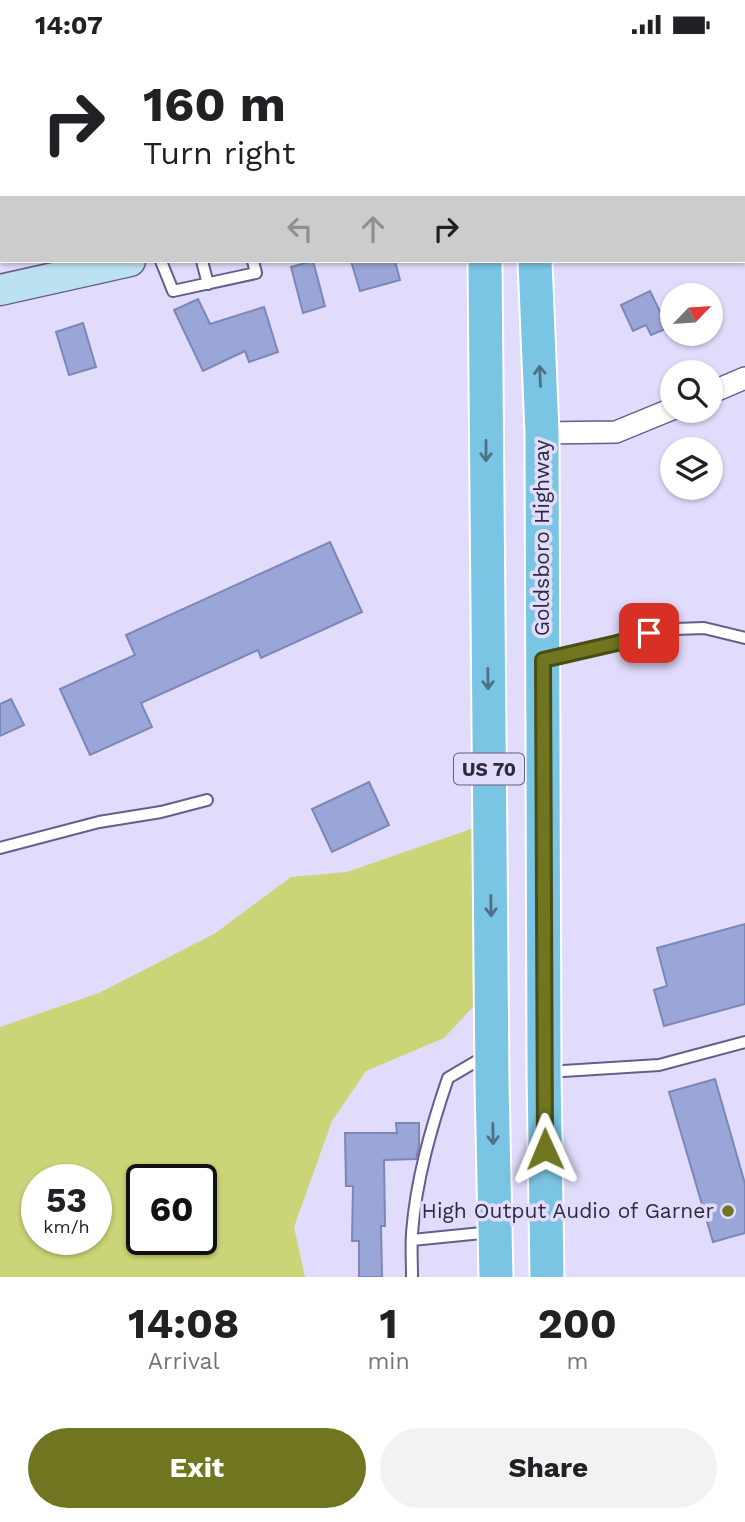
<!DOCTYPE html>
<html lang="en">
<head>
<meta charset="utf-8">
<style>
  body { margin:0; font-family:"Work Sans",sans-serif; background:#f2f2f2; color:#202124; height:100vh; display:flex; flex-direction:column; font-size:26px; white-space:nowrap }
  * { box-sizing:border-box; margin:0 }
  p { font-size:23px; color:#757577 }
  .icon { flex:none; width:38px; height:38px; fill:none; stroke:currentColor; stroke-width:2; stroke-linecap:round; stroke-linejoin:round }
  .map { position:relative; height:1228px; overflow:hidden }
  .sheet { display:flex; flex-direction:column; background:#fff; flex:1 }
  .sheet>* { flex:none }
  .top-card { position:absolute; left:0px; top:0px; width:746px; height:214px; box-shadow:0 2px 5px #0004; background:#fff; color:#202124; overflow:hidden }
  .needle { width:46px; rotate:65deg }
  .fabs { position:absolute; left:660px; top:234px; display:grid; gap:14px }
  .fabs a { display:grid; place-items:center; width:63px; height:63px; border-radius:50%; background:#fff; box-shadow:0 2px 5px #0004; font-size:35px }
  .speed { position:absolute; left:21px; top:1115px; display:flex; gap:14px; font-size:35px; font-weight:700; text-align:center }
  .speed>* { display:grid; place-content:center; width:91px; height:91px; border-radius:50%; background:#fff; box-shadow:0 2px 5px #0004; line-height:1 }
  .speed small { font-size:18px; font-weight:400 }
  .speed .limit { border:4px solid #111; border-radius:10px; background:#fff; color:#111 }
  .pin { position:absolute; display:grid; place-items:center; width:60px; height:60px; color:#fff; margin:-30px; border-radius:14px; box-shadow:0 4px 10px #0006 }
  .me { position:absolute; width:77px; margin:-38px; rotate:359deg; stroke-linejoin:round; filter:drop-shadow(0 0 5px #0008) }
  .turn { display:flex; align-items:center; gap:24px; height:147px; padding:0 28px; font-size:32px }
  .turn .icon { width:91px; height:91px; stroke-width:2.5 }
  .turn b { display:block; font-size:49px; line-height:60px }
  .lanes { display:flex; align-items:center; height:66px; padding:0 28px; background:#0003; justify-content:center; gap:35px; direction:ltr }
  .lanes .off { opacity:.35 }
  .eta { display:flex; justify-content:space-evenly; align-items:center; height:119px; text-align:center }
  .eta b { font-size:42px; font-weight:700; line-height:49px }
  .cta { display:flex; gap:14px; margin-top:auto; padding:14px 28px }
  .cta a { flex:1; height:80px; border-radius:42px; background:#70761f; color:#fff; font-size:28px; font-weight:700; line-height:80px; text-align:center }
  .cta a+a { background:#f2f2f2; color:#202124 }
  .status { display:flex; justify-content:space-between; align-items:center; height:49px; padding:0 35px; background:#fff; direction:ltr }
  .status svg { height:19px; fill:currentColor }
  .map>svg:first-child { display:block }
  .green { fill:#cbd477; fill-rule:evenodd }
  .building { fill:#99a6d7; stroke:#7b87b6; stroke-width:2 }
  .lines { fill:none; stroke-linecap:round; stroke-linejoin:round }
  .lane-casing { stroke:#675d8c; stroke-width:14 }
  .street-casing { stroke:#675d8c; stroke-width:24 }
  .secondary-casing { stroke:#675d8c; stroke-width:33 }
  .primary-casing { stroke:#fff; stroke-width:37 }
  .lane { stroke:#fff; stroke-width:10 }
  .street { stroke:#fff; stroke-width:21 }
  .secondary { stroke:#bce2f2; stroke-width:30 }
  .primary { stroke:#7ac4e4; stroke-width:33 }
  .oneway { stroke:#506f89 }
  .route-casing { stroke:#494d14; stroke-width:18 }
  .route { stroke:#70761f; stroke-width:12 }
  .poi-dot { fill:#70761f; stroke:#e1dcfc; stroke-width:2.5 }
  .labels { text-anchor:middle; stroke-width:7; stroke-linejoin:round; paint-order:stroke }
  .shield { fill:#e1dcfc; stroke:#645f77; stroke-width:2 }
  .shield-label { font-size:19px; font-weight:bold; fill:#2e2a3e }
  .street-label { font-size:21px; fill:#2e2a3e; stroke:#e1dcfc }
  .poi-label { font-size:21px; fill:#2e2a3e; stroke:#e1dcfc; text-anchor:end }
</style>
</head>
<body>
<div class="status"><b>14:07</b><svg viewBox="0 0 49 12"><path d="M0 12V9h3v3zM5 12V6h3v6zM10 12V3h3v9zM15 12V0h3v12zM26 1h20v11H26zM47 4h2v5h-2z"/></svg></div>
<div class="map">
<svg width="745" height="1228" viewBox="0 0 745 1228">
  <rect width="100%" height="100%" fill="#e1dcfc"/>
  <path class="green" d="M474 779 473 958 444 989 366 1022 332 1072 294 1178 305 1228H0V978L99 944 214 885 291 828 347 823ZM37 1130H96V1190H37ZM142 1130H201V1190H142Z"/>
  <path class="building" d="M313 212 325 257 303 264 291 218Z
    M351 212H395L400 231 360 242Z
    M650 242 668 279 651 286 646 276 633 282 621 256Z
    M198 250 210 275 264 258 278 303 249 313 245 302 203 322 174 261Z
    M83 274 96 318 69 326 56 283Z
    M330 493 362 563 261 609 258 601 141 654 152 678 90 706 60 640 135 606 126 586Z
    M11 650 24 676 0 687V655Z
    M369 733 389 776 332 803 312 760Z
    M745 875V955L664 977 654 941 667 937 657 899Z
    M715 1030 745 1135V1184L713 1193 669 1043Z
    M396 1074H419V1097L416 1110 384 1111 385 1177H381L382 1228H359V1192H352L353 1137H346L345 1084H397Z"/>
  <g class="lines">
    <g class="lane-casing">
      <path id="lane" d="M161 212 173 242 256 224 253 212
        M202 212 208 235
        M545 610 617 594 649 584 675 580 704 579 745 589
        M0 799 99 773 161 763 207 751
        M547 1023 659 1016 745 993
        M412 1191 492 1183
        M412 1228C412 1213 411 1199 412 1184 416 1131 431 1079 448 1029L487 1006"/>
    </g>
    <g class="street-casing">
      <path id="street" d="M710 344 745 329
        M542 384 616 383 672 360"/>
    </g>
    <g class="secondary-casing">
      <path id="secondary" d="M744 69 745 68
        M0 241 130 212"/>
    </g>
    <g class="primary-casing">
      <path id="primary" d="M483 0V2
        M531 0V2
        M485 212 492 1034 496 1228
        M535 212 542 384 544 1023 547 1228"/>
    </g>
    <use href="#lane" class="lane"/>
    <use href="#street" class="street"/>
    <use href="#secondary" class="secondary"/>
    <use href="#primary" class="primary"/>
  </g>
  <defs><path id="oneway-shaft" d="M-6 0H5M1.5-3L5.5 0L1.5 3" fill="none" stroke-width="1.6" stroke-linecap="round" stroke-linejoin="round" transform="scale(1.75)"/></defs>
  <g class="oneway">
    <use href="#oneway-shaft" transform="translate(540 327) rotate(-93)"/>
    <use href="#oneway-shaft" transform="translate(486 402) rotate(90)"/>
    <use href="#oneway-shaft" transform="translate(488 630) rotate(89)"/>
    <use href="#oneway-shaft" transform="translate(491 857) rotate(89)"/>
    <use href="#oneway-shaft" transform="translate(493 1085) rotate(89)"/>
  </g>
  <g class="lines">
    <g class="route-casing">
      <path id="route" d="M545 1100 543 611 617 594 649 584"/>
    </g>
    <use href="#route" class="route"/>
  </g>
  <circle class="poi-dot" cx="728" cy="1162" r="7"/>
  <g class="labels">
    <rect class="shield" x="454" y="704.5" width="70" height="31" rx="5"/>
    <g class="shield-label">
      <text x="489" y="727">US 70</text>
    </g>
    <g class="street-label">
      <text transform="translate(542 489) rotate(-90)" y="7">Goldsboro Highway</text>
    </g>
    <g class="poi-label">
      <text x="714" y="1169">High Output Audio of Garner</text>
    </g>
  </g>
</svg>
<div class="fabs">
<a><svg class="needle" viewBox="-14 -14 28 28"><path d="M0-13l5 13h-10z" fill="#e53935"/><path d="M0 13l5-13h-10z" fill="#757577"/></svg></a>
<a><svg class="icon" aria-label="search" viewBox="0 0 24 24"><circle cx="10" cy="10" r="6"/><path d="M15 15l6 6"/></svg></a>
<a><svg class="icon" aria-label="layers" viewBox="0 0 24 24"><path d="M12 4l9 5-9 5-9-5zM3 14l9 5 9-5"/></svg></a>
</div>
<div class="speed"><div>53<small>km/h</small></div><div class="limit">60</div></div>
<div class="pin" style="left:649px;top:584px;background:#d93025"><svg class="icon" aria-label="arrive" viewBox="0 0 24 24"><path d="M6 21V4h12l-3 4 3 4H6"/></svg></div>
<svg class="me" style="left:545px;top:1100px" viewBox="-20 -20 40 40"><path d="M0-17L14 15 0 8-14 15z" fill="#70761f" stroke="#fff" stroke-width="4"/></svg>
<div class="top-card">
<div class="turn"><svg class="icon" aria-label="right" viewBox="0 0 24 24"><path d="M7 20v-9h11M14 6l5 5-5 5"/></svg><div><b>160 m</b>Turn right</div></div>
<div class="lanes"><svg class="icon off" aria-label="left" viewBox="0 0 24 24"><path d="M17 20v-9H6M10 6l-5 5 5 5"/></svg><svg class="icon off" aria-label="ahead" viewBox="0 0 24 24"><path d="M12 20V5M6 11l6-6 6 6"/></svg><svg class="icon" aria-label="right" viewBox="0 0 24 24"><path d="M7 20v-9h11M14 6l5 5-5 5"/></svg></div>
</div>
</div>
<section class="sheet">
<div class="eta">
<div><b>14:08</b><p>Arrival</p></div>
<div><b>1</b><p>min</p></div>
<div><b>200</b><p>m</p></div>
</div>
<div class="cta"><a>Exit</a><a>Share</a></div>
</section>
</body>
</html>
